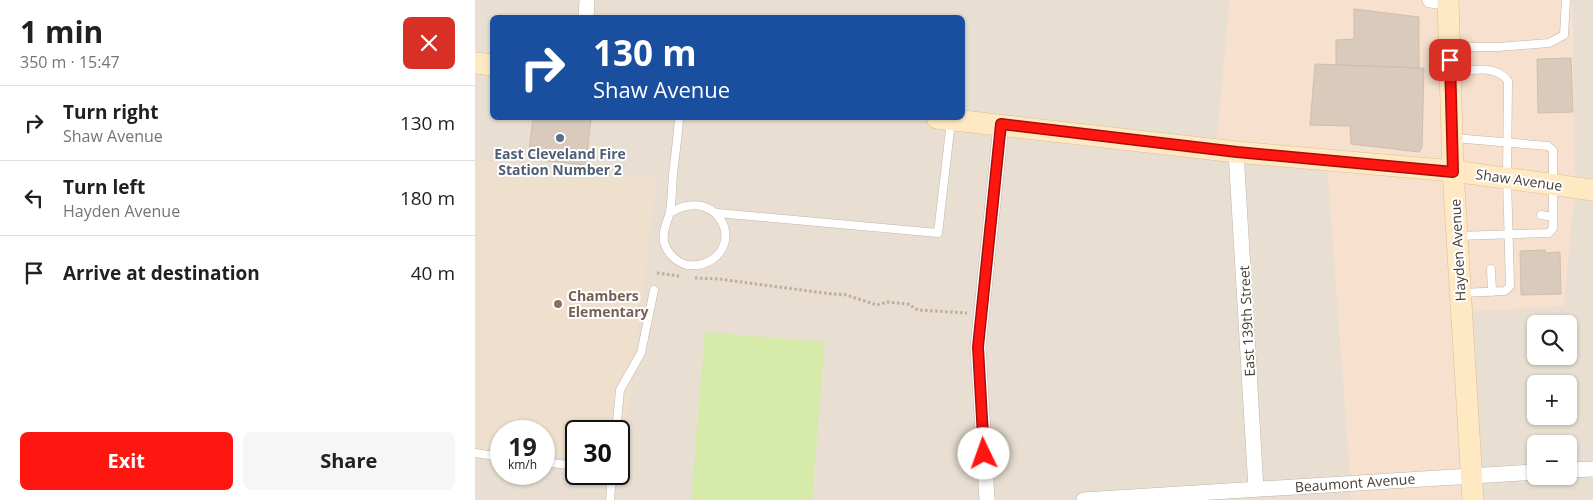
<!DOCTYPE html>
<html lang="en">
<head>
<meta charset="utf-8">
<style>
  body { margin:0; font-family:"Open Sans",sans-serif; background:#f6f6f6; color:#202124; height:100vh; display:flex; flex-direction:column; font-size:19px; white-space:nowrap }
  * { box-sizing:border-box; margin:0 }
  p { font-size:16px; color:#757577 }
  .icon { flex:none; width:28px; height:28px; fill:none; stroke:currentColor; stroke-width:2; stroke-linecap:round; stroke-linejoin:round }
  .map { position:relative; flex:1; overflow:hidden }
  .sheet { display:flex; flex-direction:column; background:#fff; width:475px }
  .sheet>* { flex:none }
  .hud { position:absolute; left:15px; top:15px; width:475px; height:105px; border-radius:8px; box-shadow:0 1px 4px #0004; background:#1a4fa0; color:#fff; overflow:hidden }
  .tools { position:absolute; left:1052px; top:315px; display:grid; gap:10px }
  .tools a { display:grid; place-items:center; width:50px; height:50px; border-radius:8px; background:#fff; box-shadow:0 1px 4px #0004; font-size:25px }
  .speed { position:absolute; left:15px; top:420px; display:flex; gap:10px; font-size:25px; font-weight:700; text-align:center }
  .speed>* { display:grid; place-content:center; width:65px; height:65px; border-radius:50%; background:#fff; box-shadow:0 1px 4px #0004; line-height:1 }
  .speed small { font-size:12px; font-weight:400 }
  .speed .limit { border:2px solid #111; border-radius:8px; background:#fff; color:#111 }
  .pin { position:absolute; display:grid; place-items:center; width:42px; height:42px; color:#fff; margin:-21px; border-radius:10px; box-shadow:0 2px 8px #0006 }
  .me { position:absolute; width:55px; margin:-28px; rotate:357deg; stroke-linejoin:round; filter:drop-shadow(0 0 4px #0008) }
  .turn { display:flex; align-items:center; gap:18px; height:105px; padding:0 20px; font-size:22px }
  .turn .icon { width:65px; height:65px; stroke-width:2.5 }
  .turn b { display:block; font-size:35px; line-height:42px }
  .round { display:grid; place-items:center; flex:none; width:52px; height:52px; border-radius:8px; background:#f6f6f6 }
  .headline { display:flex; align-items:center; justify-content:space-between; height:85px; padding:0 20px }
  h1 { font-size:30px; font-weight:700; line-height:38px }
  .primary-button { display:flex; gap:10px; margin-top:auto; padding:10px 20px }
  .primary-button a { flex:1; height:58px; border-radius:8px; background:#ff1610; color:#fff; font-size:20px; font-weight:700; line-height:58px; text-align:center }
  .primary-button a+a { background:#f6f6f6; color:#202124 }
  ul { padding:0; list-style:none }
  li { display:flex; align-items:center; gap:15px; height:75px; padding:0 20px; border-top:1px solid #e0e0e0 }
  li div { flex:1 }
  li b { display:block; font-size:19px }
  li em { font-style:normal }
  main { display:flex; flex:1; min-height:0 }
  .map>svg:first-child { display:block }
  .residential { fill:#e8ded2; fill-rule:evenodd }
  .commercial { fill:#f7e0cd }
  .education { fill:#eee0cd }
  .green { fill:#d6ebaa }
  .building { fill:#d9cabc; stroke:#d1beac }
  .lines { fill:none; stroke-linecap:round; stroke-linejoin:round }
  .lane-casing { stroke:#c3b6a9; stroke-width:9 }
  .street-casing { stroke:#c3b6a9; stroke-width:16 }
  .secondary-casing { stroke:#dabf92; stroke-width:22 }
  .path { stroke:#c2ad96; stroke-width:3; stroke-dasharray:2.5 2.5; stroke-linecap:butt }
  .lane { stroke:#fff; stroke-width:8 }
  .street { stroke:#fff; stroke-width:15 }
  .secondary { stroke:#ffe9c3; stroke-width:21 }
  .route-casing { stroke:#a60e0a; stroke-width:12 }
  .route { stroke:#ff1610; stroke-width:9 }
  .service-dot { fill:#5c6f8a; stroke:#fff; stroke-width:2 }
  .education-dot { fill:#8d6e63; stroke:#fff; stroke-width:2 }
  .labels { text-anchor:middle; stroke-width:4; stroke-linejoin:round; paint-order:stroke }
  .service-label { font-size:14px; font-weight:bold; fill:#4e5e75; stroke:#fff }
  .street-label { font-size:14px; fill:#463d34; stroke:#fff }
  .education-label { font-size:14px; font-weight:bold; fill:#785e54; stroke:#fff; text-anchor:start }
</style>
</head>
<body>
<main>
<section class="sheet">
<div class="headline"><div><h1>1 min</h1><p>350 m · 15:47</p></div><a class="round" style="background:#d93025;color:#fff"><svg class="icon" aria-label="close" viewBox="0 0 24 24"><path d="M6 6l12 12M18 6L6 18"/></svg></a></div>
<ul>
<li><svg class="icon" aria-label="right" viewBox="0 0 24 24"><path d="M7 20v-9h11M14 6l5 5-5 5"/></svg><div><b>Turn right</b><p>Shaw Avenue</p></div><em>130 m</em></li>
<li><svg class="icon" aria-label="left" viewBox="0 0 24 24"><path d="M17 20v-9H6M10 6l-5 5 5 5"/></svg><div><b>Turn left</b><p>Hayden Avenue</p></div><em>180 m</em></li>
<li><svg class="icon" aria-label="arrive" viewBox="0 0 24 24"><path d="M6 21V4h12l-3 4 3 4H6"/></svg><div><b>Arrive at destination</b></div><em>40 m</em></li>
</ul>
<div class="primary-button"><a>Exit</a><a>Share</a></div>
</section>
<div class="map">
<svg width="1118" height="500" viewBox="0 0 1118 500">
  <rect width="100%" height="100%" fill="#f3ede4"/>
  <path class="residential" d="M0 0H755L741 150 852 160 877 500H0ZM18 18H488V118H18ZM26 431H69V474H26ZM101 431H144V474H101Z
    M1097 0H1118V500H998L986 312 1100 188ZM1061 324H1094V356H1061ZM1061 384H1094V416H1061ZM1061 444H1094V476H1061Z"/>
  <path class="commercial" d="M755 0H1097L1100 188 1089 306 986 312 998 500H877L852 160 741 150Z"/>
  <path class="education" d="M0 160 182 177 147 458H144V431H101V456L69 454V431H26V452L0 451Z"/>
  <path class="green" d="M230 332 350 342 337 500H216Z"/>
  <path class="building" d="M879 9 944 17V68L861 65V40L879 39Z
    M1096 58 1098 112 1063 113 1062 59Z
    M840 64 949 68 947 148 944 152 876 144 875 126 835 125Z
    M58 118H116L111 165 53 159Z
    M1070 250 1071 253 1085 252 1086 294 1046 295 1045 251Z"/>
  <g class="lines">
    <g class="lane-casing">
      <path id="lane" d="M976 47H1023L1074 43 1089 35 1091 0
        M977 72C996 70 1021 64 1033 81L1032 178 1035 286 1030 291 987 293
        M979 138 1073 146 1078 150V228L1074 233 982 236
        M195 213C237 186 269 236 238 259 230 265 221 266 212 265 201 262 192 253 189 242 187 231 192 223 195 212 197 200 197 187 198 174 200 156 203 136 204 118
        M242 213 463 233 476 121
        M1066 215 1078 217
        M1016 269 1017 292
        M141 431 145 390 166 353 179 290
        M0 453 26 457
        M69 462 101 466
        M135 500 137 474"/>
    </g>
    <g class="street-casing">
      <path id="street" d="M955 0 973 2
        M111 18 112 0
        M761 152 781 489
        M1094 470 1118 469
        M512 500 503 347 526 125
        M609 500 1061 472"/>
    </g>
    <g class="secondary-casing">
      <path id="secondary" d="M973 0 978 171 998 500
        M0 63 18 65
        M462 118 761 152 978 171 1118 190"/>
    </g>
    <path class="path" d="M182 273 204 276
      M220 278 244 279 349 293 371 295 402 305 412 302 433 304 443 310 492 313"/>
    <use href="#lane" class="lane"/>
    <use href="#street" class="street"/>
    <use href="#secondary" class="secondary"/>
  </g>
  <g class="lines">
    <g class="route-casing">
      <path id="route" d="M509 454 503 347 526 124 762 152 978 172 975 60"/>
    </g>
    <use href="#route" class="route"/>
  </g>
  <circle class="service-dot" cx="85" cy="138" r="5"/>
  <circle class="education-dot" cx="83" cy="304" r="5"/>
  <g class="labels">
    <g class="service-label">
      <text x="85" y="159">East Cleveland Fire<tspan x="85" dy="16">Station Number 2</tspan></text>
    </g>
    <g class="street-label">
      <text transform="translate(1044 180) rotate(8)" y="5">Shaw Avenue</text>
      <text transform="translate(983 250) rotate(-93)" y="5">Hayden Avenue</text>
      <text transform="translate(772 321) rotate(-93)" y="5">East 139th Street</text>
      <text transform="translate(880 483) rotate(-4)" y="5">Beaumont Avenue</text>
    </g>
    <g class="education-label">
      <text x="93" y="301">Chambers<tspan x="93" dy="16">Elementary</tspan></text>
    </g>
  </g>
</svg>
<div class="tools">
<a><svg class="icon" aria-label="search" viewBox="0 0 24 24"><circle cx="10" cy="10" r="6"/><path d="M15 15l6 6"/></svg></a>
<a>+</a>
<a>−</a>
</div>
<div class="speed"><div>19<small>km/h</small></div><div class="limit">30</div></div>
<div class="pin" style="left:975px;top:60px;background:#d93025"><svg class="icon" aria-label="arrive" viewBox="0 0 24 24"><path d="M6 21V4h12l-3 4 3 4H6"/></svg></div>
<svg class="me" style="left:509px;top:454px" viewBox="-20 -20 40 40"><circle r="19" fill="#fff"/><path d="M0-13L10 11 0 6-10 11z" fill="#ff1610"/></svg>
<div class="hud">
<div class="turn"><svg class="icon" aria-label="right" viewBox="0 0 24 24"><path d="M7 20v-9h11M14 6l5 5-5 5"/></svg><div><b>130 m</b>Shaw Avenue</div></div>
</div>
</div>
</main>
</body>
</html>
